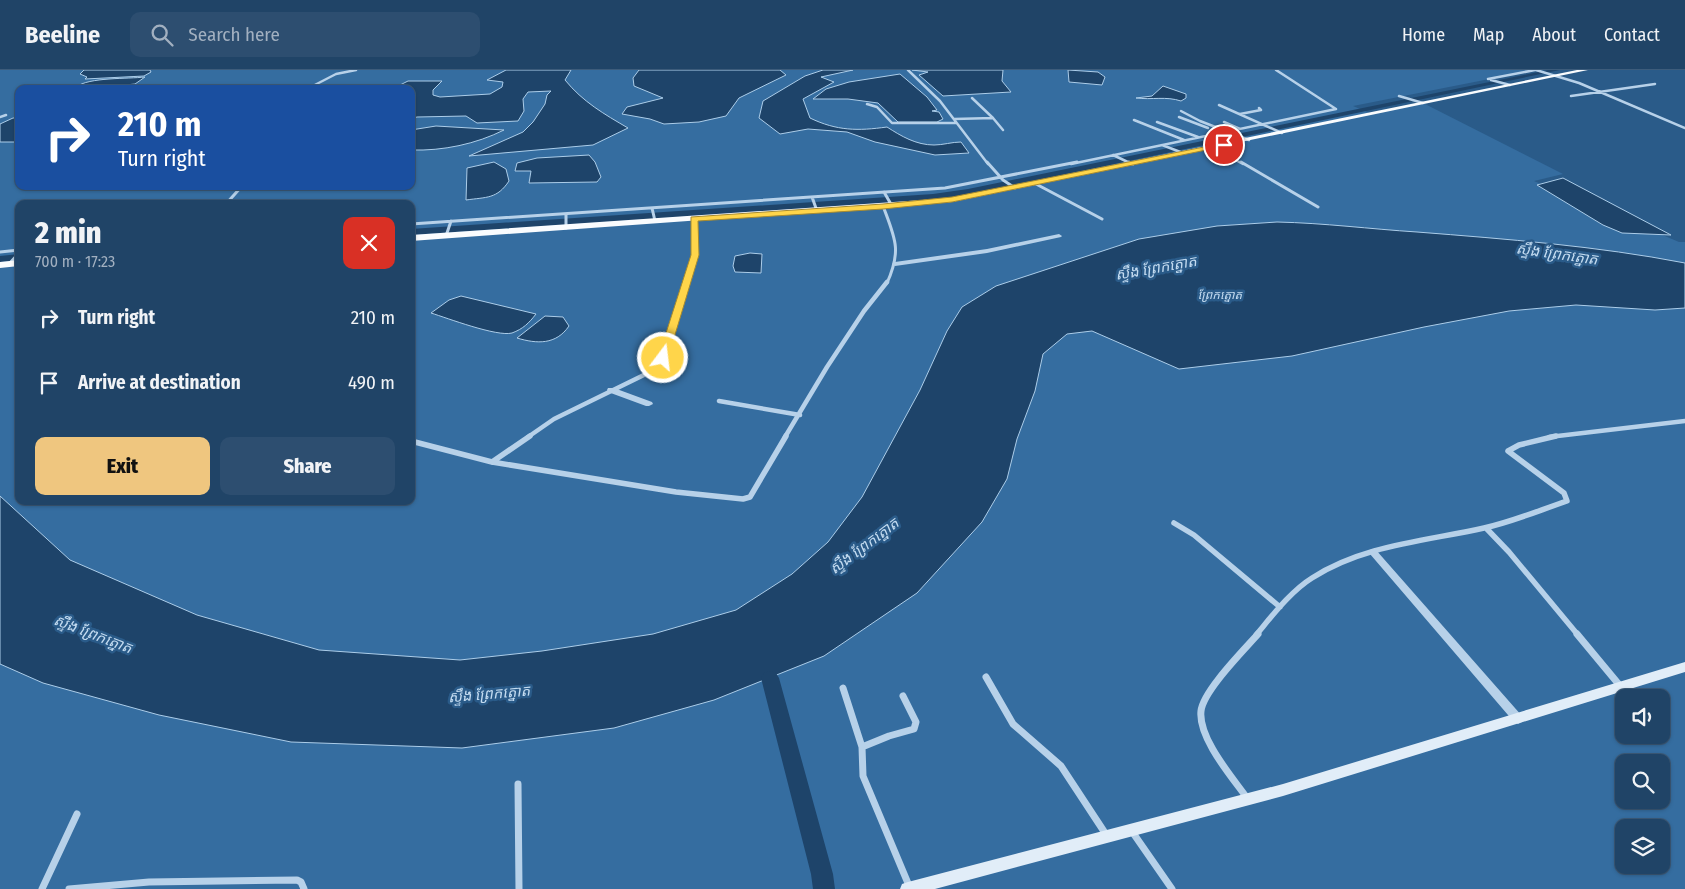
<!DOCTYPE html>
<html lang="en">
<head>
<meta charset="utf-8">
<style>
  body { margin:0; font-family:"Fira Sans Condensed","Noto Sans Khmer",sans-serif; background:#2d4e70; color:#f1f3f6; height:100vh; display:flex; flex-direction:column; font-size:19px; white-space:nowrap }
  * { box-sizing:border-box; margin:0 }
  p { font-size:16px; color:#a2b0c0 }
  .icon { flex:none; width:28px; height:28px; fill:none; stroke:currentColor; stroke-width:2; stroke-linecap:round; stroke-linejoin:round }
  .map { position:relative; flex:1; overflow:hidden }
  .details { position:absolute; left:15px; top:130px; width:400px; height:305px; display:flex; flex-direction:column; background:#204467; border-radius:10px; box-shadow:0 1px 4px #0004,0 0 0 1px #3d5c7b }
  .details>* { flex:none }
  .top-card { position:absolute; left:15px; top:15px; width:400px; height:105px; border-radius:10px; box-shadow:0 1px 4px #0004,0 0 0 1px #3d5c7b; background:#1a4fa0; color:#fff; overflow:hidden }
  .buttons { position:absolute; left:1615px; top:619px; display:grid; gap:10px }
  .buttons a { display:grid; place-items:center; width:55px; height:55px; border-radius:10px; background:#204467; box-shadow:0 1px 4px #0004,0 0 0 1px #3d5c7b; font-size:25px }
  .pin { position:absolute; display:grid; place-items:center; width:42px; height:42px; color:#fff; margin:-21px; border:2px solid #fff; border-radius:50%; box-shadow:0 1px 5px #0007 }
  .me { position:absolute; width:55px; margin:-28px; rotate:15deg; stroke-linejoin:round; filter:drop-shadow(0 0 4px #0008) }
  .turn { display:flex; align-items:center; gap:18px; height:105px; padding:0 20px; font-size:22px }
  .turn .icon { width:65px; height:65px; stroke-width:2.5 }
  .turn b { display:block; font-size:35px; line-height:42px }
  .round { display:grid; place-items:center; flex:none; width:52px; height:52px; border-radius:10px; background:#2d4e70 }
  .head { display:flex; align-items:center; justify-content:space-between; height:85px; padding:0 20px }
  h1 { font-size:30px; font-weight:800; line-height:38px }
  .action { display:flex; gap:10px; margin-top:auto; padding:10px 20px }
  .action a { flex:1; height:58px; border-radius:10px; background:#efc67f; color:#111; font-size:20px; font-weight:800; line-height:58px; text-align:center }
  .action a+a { background:#2d4e70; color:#f1f3f6 }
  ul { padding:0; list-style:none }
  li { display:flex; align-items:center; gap:15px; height:65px; padding:0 20px }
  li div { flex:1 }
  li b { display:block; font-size:19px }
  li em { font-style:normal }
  header { display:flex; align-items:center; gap:30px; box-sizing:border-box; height:70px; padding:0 25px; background:#204467; border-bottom:1px solid #3d5c7b }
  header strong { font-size:24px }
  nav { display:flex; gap:28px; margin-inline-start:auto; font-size:18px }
  .search { width:350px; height:45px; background:#2d4e70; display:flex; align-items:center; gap:12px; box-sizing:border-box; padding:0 18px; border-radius:10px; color:#a2b0c0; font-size:19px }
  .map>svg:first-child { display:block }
  .green { fill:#356da0; fill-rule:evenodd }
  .water { fill:#1e446a; stroke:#accde9 }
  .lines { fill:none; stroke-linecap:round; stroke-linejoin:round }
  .canal { fill:#1e446a; fill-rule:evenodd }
  .minor-far4 { stroke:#b7d1e9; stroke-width:2.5 }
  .minor-far3 { stroke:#b7d1e9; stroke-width:3 }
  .minor-far2 { stroke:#b7d1e9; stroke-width:4.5 }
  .minor-far1 { stroke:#b7d1e9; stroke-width:5.5 }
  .minor { stroke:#b7d1e9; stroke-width:7 }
  .tertiary { fill:#b7d1e9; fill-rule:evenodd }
  .secondary { fill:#e1edf8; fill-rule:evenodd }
  .primary { fill:#fafcfe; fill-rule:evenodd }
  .route { fill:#ffd54a; stroke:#a68a30 }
  .labels { text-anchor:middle; stroke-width:5; stroke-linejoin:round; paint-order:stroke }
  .far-water-label { font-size:12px; font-style:italic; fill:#c3dbf0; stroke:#2a5b89 }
  .water-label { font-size:15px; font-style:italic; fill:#c3dbf0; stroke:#2a5b89 }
</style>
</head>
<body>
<header>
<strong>Beeline</strong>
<div class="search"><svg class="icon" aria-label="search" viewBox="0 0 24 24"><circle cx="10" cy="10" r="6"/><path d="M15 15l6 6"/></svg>Search here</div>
<nav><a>Home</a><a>Map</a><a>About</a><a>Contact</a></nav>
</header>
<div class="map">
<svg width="1685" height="819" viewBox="0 0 1685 819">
  <rect width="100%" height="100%" fill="#2a5b89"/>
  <path class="green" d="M0 0H1535L1353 36 1372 44 1423 33 1563 104 1534 111 1679 172H1685V819H0ZM19 19H411V116H19ZM19 134H411V431H19ZM1624 628H1661V665H1624ZM1624 692H1661V730H1624ZM1624 758H1661V795H1624Z"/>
  <path class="water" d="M84 0H150L151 2 144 6 85 9 87 7 80 4Z
    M506 0H571L565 10C583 32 604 44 628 58L593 75 469 86 523 62 533 52 545 34 547 25 551 21 528 22 523 29 524 41 518 51 477 53 466 46 417 47 411 49V19H340L394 18 408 11H442L433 20V25L440 27 490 24 502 17 503 12 487 10Z
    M639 0H780L786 5 739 28 726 46 699 52 664 54 650 49 622 44 627 37 663 28 634 16 633 8Z
    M823 0H853L821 7 834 12 803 29 810 48C837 61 858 61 887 57 901 66 916 75 934 75 943 75 952 72 961 72L969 83 935 85 875 72 847 62 808 59 780 64 759 48 763 31 805 6Z
    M912 0H1003L1002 11 1011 22 943 26 919 5 928 2Z
    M1068 0 1098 2 1105 7 1102 15 1069 12Z
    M900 4 927 27 937 40 932 41 939 42 943 49 937 52H898L878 33 848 29H813L826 19 849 12Z
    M145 7 135 14 87 19 76 17C89 7 128 9 145 7Z
    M1163 16 1186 24V28L1181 31C1166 26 1152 30 1136 28L1152 26Z
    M13 48H19V72H0V54Z
    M436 56 504 60C476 74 443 81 411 80V60Z
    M589 85 595 92 601 107 597 112 529 113 531 101H515L517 93 537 88Z
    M494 92 506 99 509 111C497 129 487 127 466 130L467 98Z
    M1563 108 1671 165 1622 163 1603 155 1537 115Z
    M1277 152C1324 153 1370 159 1417 162 1506 169 1597 176 1685 193V238L1655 240 1576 235 1509 241 1424 257 1292 286 1179 299 1092 261 1067 264 1043 284 1035 321 1017 369 1007 409 982 452 917 523 824 586 714 630 614 658 462 678 291 672 159 645 43 613 0 594V426L70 490 197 545 319 580 460 590 542 581 653 564 736 540 792 504 828 472 862 427 920 320 947 261 962 237 996 216 1139 169 1217 156Z
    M750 183 762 184 761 203 735 202 733 196 735 186Z
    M461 226 536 244C529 253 523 259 512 263 497 267 447 248 431 243L449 230Z
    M545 246 563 247 569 256C556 275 537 274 517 268Z"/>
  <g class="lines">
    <path class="canal" d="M1548 0H1560L968 125 933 130 411 165V159L933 124 968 119Z
      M19 184V190L0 192V186Z
      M770 601 776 603 779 608 833 804 835 819H813L811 804 761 608 764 603Z"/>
    <path class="minor-far4" d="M908 0 940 31 988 94
      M1276 0 1336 39
      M1536 0 1579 13 1685 58
      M1488 9 1535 0
      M1491 10 1510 15
      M307 19 336 4 356 0
      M1399 26 1423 33
      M1571 26 1655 14
      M867 34 877 37 892 53H956
      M1219 35 1282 63
      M1181 41 1200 51 1249 70
      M1240 44 1261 40 1259 38
      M0 47 6 45
      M1179 47 1208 58
      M993 48 1003 60
      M954 49 993 48 972 28
      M1134 50 1184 70
      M1157 52 1198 67
      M1224 52 1240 59
      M1162 75 1183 83
      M1211 77 1243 94
      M1113 85 1132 94
      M1071 94 1336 39"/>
    <path class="minor-far3" d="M987 92 1003 110 1015 118
      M1129 92 1133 94
      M1241 92 1318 137
      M1036 114 1102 149
      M884 122 892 136
      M812 127 817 141
      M226 134 242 116
      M883 136C895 168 902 180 887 213
      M652 138 655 151
      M566 144V158
      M411 154 945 118 1077 92
      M446 166 451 151
      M0 182 19 180
      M9 194 19 183
      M687 213 695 185 694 149"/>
    <path class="minor-far2" d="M719 331 800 345
      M528 367 554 349 650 302 663 288 672 255 688 212
      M785 367 827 297 864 241 887 212
      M1549 367 1685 351"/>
    <path class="minor-far1" d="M411 371 492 392 676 422 743 429 750 427 786 366
      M492 392 530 366
      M1174 453 1194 465 1280 537
      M1486 458 1509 482 1578 565
      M1256 565C1272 546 1291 521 1312 508 1363 475 1426 471 1484 458 1512 452 1540 440 1567 431L1564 423 1508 381 1519 375 1556 366"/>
    <path class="minor" d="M1577 564 1621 617
      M986 607 1013 654 1061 696 1107 766
      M843 618 862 677
      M903 626 916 652 914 659 889 666 862 677 863 706 910 818
      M518 714 519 819
      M1247 728C1232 707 1198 668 1201 641 1203 621 1244 580 1258 564
      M1131 760 1172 819
      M42 819 77 744
      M69 819 149 812 297 810 301 812 304 819"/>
    <path class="tertiary" d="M1059 164 1062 166 1061 167 987 183 895 196 892 194 895 192 987 179Z
      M608 318H614L652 332 653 334 649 336H646L608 322 607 320Z
      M1373 479 1376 480 1522 646 1524 649 1522 652 1518 654 1514 652 1370 484 1368 482 1370 480Z"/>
    <path class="secondary" d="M1685 592V602L1283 726 935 819H900L902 814 908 812 1283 714Z"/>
    <path class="primary" d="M1577 0H1588L952 132 411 171V165L952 128Z
      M19 190V196L0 198V192Z"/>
  </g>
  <path class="route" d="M1224 73 1226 76 952 132 883 139 698 151 699 185 668 288 663 291 658 288 691 185V147L883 134 952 127Z"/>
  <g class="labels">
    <g class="far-water-label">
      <text x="1220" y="229">ព្រែកត្នោត</text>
    </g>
    <g class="water-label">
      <text transform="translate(1557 184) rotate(8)" y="5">ស្ទឹង ព្រែកត្នោត</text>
      <text transform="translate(1156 198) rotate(-10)" y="5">ស្ទឹង ព្រែកត្នោត</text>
      <text transform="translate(864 476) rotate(-37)" y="5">ស្ទឹង ព្រែកត្នោត</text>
      <text transform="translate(93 564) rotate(21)" y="5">ស្ទឹង ព្រែកត្នោត</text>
      <text transform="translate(489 624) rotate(-5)" y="5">ស្ទឹង ព្រែកត្នោត</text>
    </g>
  </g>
</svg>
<div class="buttons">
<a><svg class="icon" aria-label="sound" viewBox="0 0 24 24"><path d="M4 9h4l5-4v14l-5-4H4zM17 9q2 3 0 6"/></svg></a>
<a><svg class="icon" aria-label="search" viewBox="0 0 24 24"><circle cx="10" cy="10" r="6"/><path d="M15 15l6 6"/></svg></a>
<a><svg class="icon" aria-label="layers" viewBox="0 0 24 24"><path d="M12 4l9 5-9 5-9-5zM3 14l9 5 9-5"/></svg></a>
</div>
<div class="pin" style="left:1224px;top:75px;background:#d93025"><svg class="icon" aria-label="arrive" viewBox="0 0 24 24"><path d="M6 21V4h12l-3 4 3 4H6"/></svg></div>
<svg class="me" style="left:663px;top:288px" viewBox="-20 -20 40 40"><circle r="17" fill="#ffd54a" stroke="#fff" stroke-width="3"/><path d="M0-11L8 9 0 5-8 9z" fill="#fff"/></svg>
<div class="top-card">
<div class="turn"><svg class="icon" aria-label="right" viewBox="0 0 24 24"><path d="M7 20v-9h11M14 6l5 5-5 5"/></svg><div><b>210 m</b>Turn right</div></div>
</div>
<section class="details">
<div class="head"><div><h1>2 min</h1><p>700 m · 17:23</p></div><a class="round" style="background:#d93025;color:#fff"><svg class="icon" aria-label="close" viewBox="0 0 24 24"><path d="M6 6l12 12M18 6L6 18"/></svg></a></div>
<ul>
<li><svg class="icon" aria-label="right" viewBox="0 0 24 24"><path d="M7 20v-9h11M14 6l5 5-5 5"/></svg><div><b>Turn right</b></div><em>210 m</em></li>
<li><svg class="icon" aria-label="arrive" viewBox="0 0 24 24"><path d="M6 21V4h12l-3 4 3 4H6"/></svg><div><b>Arrive at destination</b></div><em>490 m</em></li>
</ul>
<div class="action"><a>Exit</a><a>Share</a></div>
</section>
</div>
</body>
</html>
